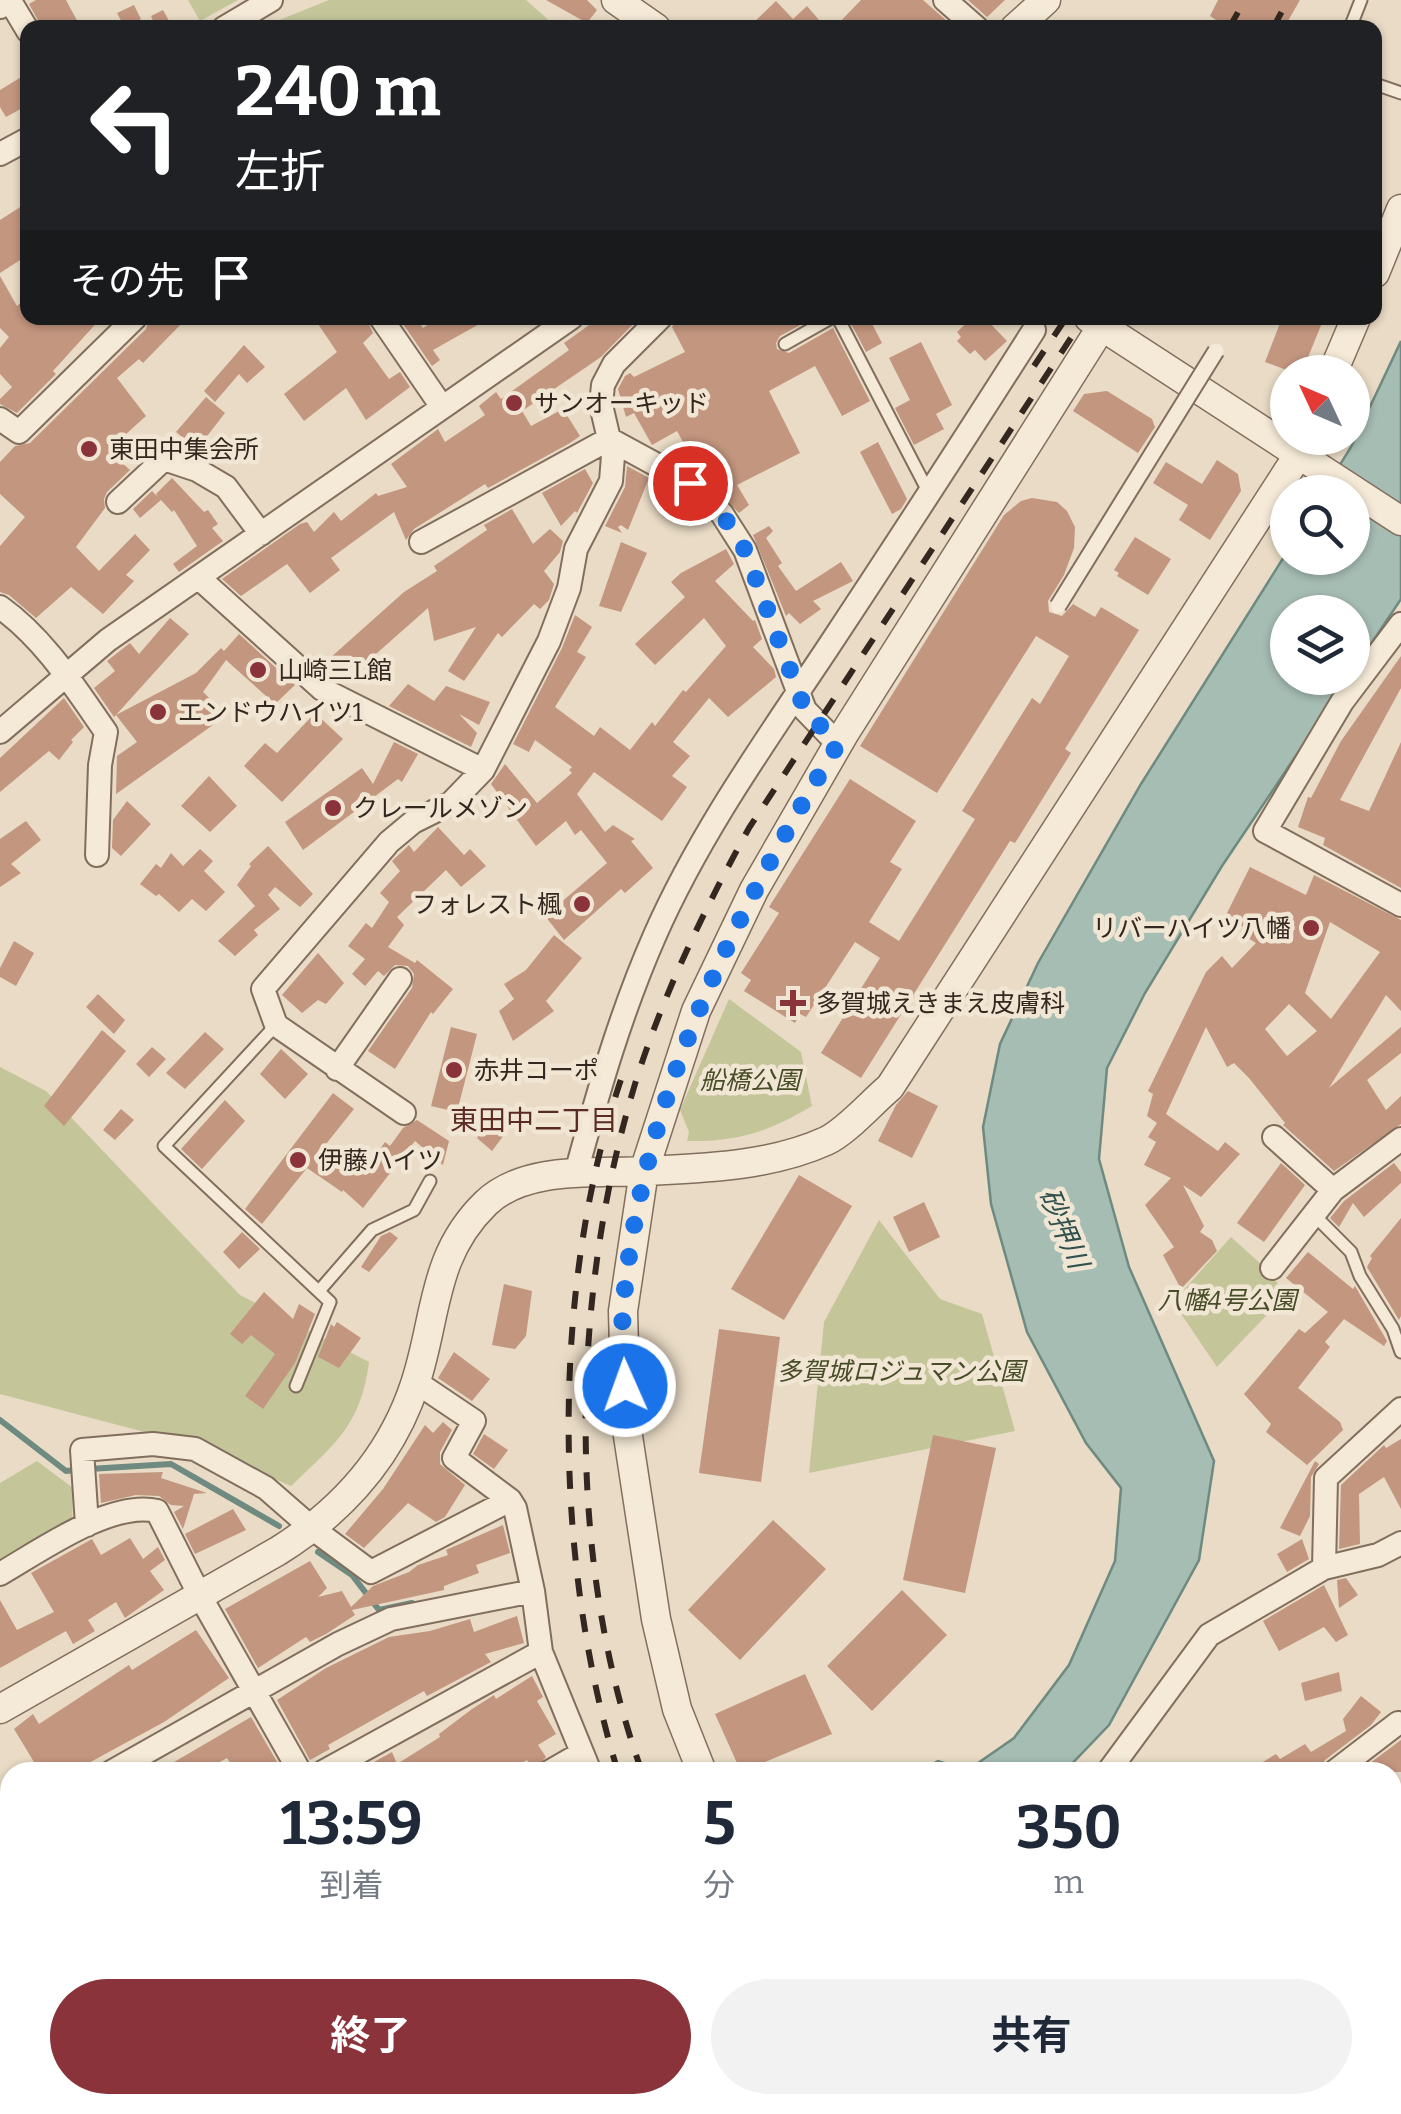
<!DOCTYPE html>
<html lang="ja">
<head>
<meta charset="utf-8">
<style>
  body { margin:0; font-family:Bitter,"Noto Sans JP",serif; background:#f2f2f3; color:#1f2937; height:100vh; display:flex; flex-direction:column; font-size:38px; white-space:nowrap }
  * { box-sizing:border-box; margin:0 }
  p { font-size:32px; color:#747a83 }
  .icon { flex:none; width:55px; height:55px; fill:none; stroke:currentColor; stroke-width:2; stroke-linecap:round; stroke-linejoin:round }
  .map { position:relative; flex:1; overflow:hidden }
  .details { position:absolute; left:0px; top:1762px; width:1402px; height:352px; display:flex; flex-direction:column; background:#fff; border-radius:30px 30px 0 0; box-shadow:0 2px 8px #0004 }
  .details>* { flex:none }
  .hud { position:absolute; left:20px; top:20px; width:1362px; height:305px; border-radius:20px; box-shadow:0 2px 8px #0004; background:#202124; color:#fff; overflow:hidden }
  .needle { width:65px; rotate:314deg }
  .buttons { position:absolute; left:1270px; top:355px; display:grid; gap:20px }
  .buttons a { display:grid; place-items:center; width:100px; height:100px; border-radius:50%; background:#fff; box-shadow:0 2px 8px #0004; font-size:50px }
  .pin { position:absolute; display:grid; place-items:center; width:85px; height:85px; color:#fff; margin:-42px; border:5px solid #fff; border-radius:50%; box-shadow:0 2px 10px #0007 }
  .me { position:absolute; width:110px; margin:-55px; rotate:358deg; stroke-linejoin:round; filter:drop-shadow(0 0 8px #0008) }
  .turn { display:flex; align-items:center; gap:35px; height:210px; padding:0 50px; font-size:45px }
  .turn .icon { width:130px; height:130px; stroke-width:2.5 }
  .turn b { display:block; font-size:70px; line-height:85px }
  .then { display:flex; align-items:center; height:95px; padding:0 50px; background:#0003; gap:20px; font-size:38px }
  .eta { display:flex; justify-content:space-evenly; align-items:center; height:170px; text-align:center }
  .eta b { font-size:60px; font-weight:700; line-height:70px }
  .button { display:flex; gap:20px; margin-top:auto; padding:20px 50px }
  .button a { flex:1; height:115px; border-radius:60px; background:#8a333a; color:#fff; font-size:40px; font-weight:700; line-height:115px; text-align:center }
  .button a+a { background:#f2f2f3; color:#1f2937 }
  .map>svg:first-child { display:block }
  .green { fill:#c4c69a }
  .water { fill:#a6bdb4; stroke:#6e8a81; stroke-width:2.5 }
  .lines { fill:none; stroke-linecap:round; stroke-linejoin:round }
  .stream { stroke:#6e8a81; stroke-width:6 }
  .river { stroke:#a6bdb4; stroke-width:35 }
  .building { fill:#c3967f; fill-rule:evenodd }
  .service-casing { stroke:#826e5d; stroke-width:15 }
  .minor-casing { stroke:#826e5d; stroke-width:26 }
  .tertiary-casing { stroke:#826e5d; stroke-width:31 }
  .service { stroke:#f5ead7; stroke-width:11 }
  .minor { stroke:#f5ead7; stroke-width:22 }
  .tertiary { stroke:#f5ead7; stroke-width:28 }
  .rail { stroke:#33271f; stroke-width:6; stroke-dasharray:18 18; stroke-linecap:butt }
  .pedestrian-bridge-casing { stroke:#826e5d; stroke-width:19; stroke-linecap:butt }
  .pedestrian-bridge { stroke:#f5ead7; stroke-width:15 }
  .route { stroke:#1a73e8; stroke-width:18; stroke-dasharray:0 32.4 }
  .poi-dot { fill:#8a333a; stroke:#f1e6d3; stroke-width:4 }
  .labels { text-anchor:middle; stroke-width:9; stroke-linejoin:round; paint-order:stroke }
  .poi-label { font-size:25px; fill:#33271f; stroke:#f1e6d3; text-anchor:start }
  .park-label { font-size:25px; font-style:italic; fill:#474d28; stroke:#f1e6d3 }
  .neighbourhood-label { font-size:28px; fill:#5b2b23; stroke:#f1e6d3 }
  .water-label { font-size:28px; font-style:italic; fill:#30514d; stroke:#f1e6d3 }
</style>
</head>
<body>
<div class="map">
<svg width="1401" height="2114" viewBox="0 0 1401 2114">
  <rect width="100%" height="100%" fill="#e9dbc5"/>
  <path class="green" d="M188 0H238L200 21Z
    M329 0H526L553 24 551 28 262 27Z
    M729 999 801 1052 812 1106C768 1132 738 1142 687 1141L689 1132 680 1110Z
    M0 1067 46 1091 240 1295 369 1362C361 1425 335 1444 291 1486L194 1445 0 1394Z
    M879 1220 940 1299 982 1314 1015 1431 809 1473 824 1322Z
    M1231 1237 1272 1274 1285 1296 1217 1367 1173 1302Z
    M37 1461 73 1488 72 1524 0 1564V1483Z"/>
  <path class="water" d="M1401 341V599L1353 671 1352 612H1288V678H1348L1222 866 1145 993 1107 1068 1099 1159 1129 1267 1214 1461 1199 1560 1109 1725 1064 1772H918L938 1761 968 1770 1014 1738 1069 1665 1115 1561 1121 1488 1086 1443 1027 1332 991 1204 983 1127 1000 1044 1038 963 1141 784 1287 552 1288 558H1352V492H1323L1351 447Z"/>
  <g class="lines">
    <path class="stream" d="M0 1420 66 1471 76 1470
      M89 1469 171 1464 279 1526
      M318 1552 352 1575 379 1610 412 1603"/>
    <path class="river" d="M35 2114 48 2105"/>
  </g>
  <path class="building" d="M36 0H66L81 28H42L29 4Z
    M546 0H587L597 10 587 23Z
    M861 0H923L948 22 944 23 948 28H834Z
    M968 0H1005L987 17Z
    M1218 0H1300L1284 28H1228L1210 16Z
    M776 1 793 19 807 6 826 28H748Z
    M134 5 141 19 125 28 117 13Z
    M163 10 173 28H156L151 16Z
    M28 73V105L6 117 0 107V90Z
    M28 202V255L0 273V220Z
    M0 276 17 306 28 296V318H101L53 371 56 374 17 413 0 404V399L12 387 0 374V348L9 337 0 328Z
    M150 318H187L143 363 139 359 117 378 146 416 116 443 119 447 112 454 130 470 107 492 104 499 105 508 76 547 99 571 135 534 150 550 126 575 134 581 103 614 71 587 36 618 9 595 0 592V546L25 517 0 494V462L15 446 30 443 146 329Z
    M314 318H366L373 333 363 343 389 379 400 372 410 387 366 420 346 388 304 421 284 394 337 352Z
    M399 318H416L423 328 438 318H490L433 350 440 360 432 366Z
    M599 318H639L601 357 522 411 531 426 563 409 580 436 570 443 488 488 485 484 414 529 406 540 394 512 331 558 340 570 310 593 287 564 241 596 222 579 300 524 307 522 314 532 334 512 341 521 376 493 378 496 407 487 391 464 438 429 445 442 485 415 479 406 496 392 501 399 569 350 564 343Z
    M679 318H813L780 336 776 343 777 349 789 353 833 328 870 401 842 416 815 366 769 391 800 453 737 485 749 505 739 513 693 468 696 466 677 431 652 445 634 413 626 417 618 389 625 376 630 373 634 377 685 352 672 327Z
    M848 318H869L882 343 866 352Z
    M972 318H985L1007 341 985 361 975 350 970 354 957 341 961 337 957 332Z
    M1282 318H1324L1302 372H1292L1265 362Z
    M921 342 952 405 936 414 944 429 914 445 895 408 910 400 889 358Z
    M244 345 265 367 247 383 239 374 215 402 204 391Z
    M1107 391 1152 419 1155 427 1138 453 1073 411 1084 394Z
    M206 397 225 413 197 449 176 432Z
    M878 442 907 499 901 509 892 514 860 452Z
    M1217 460 1238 474 1241 491 1210 540 1179 520 1188 505 1153 483 1166 462 1202 484Z
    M627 466 649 478 628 530 621 525 618 527 622 533 605 526 625 487Z
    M585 469 593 483 577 513 575 511 561 526 542 493Z
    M172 478 204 512 208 510 218 524 212 528 223 541 179 572 173 564 197 546 174 510 172 512 161 500 140 518 133 509 152 491 158 497 156 494Z
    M1032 498 1057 502 1067 511 1075 527 1074 548 1064 575 1048 601 1049 612 1062 616 1073 604 1095 617 1101 607 1139 630 1065 749 1071 753 1015 843 1010 841 861 1078 821 1053 880 958 855 942 806 1017 800 1014 795 1023 744 991 751 980 741 973 779 913 769 907 850 779 916 821 890 862 902 869 869 922 899 941 975 819 962 811 1032 698 1040 704 1069 656 1036 636 937 793 860 746 1004 515 1021 501Z
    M512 509 533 544 550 529 563 541 560 552 544 571 554 584 549 600 540 609 534 604 502 637 498 633 464 681 448 671 476 627 434 641 428 608 343 683 320 667 404 592 437 571 434 566 487 530 484 525Z
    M769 526 773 531 766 538 782 563 778 566 796 591 841 562 853 581 813 601 821 609 800 624 789 613 786 616 753 535Z
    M1135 537 1171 559 1148 595 1117 576 1119 573 1114 570Z
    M621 542 647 553 621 612 599 606Z
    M726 549 734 564 715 581 753 621 755 620 762 639 753 647 774 669 776 677 728 717 709 698 673 742 690 756 672 776 687 787 662 821 594 772 577 794 605 832 613 825 635 839 631 841 653 868 625 893 621 889 564 940 545 916 607 863 581 830 575 835 566 821 536 846 491 784 505 764 537 803 572 773 569 770 572 767 535 740 529 752 513 744 562 648 575 615 592 627 577 652 586 657 555 707 594 736 600 727 630 750 652 722 655 726 683 690 686 692 726 646 704 618 655 665 635 644 685 597 671 582 681 573Z
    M170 618 189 634 116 715 196 673 221 648 224 651 239 634 295 685 275 704 226 660 203 692 227 715 116 794 117 756 137 742 116 715 114 717 94 688 115 671 107 661 130 643 139 654Z
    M1401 656V688L1340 800 1369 811 1401 742V888L1323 845 1325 838 1298 827 1308 797 1311 798 1341 741Z
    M408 684 434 701 446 686 490 702 479 725 459 714 477 733 471 747 389 706Z
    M64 698 84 727 71 740 73 742 59 760 49 751 0 792V758Z
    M315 713 343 739 282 802 244 766 265 743 277 753Z
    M394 742 418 754 402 782 398 779 303 850 285 822 362 768 373 784Z
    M209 776 237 806 210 832 181 806Z
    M127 801 151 824 121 856 112 848 113 820Z
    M26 821 41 840 11 864 21 873 0 887V839Z
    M438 827 464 855 470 849 486 866 461 887 446 870 397 917 404 925 388 947 415 963 417 960 453 989 433 1014 431 1012 395 1069 368 1051 412 988 414 974 408 966 395 965 384 976 378 971 365 986 352 974 365 959 348 946 366 923 372 928 389 902 380 893 400 871 392 861 409 845 414 852Z
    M268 846 313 894 300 907 275 887 268 895 280 909 254 930 258 935 235 956 218 941 255 906 237 885 251 866 249 864Z
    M200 849 213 861 204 871 225 892 206 911 192 899 179 912 159 894 156 896 140 884 156 864 161 868 171 853 183 866Z
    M1250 867 1306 895 1314 875 1401 920V1011L1386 995 1329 1088 1401 1027V1053L1367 1080 1386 1110 1401 1096V1124L1334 1171 1283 1125 1285 1123 1249 1078 1234 1063 1227 1067 1206 1027 1166 1114 1218 1151 1225 1142 1240 1154 1201 1197 1183 1185 1204 1226 1200 1232 1212 1240 1217 1251 1181 1289 1163 1255 1174 1247 1145 1205 1171 1178 1144 1165 1156 1142 1148 1137 1157 1123 1147 1116 1153 1094 1148 1091 1206 972 1222 956 1232 968 1256 943 1240 933 1243 927 1225 917ZM1330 922 1380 952 1331 1019 1305 993ZM1289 1004 1317 1031 1287 1056 1265 1029Z
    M554 935 582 958 546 1001 554 1011 513 1041 499 1011 514 999 504 984 526 970Z
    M14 941 34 953 16 986 0 977V968Z
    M318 953 344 983 326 1004 318 1000 302 1013 282 995Z
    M98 994 125 1020 114 1034 86 1007Z
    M451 1027 477 1034 457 1112 431 1106Z
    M102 1030 126 1051 64 1126 44 1106Z
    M205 1032 224 1049 185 1089 166 1073Z
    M152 1047 166 1059 149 1077 136 1064Z
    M281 1049 308 1074 285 1099 260 1074Z
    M908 1091 938 1106 912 1158 878 1141 896 1105Z
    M333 1093 354 1109 326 1144 365 1171 385 1142 390 1146 403 1128 417 1120 449 1141 443 1165 415 1141 363 1208 343 1190 342 1192 307 1168 262 1224 245 1209Z
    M225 1100 245 1121 202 1169 181 1149Z
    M121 1109 134 1120 115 1140 103 1130Z
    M485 1126H491L504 1135 492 1151 477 1138Z
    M1281 1163 1305 1185 1264 1242 1237 1223Z
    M1394 1163 1401 1172V1183L1364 1217 1353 1203 1339 1227 1330 1218 1344 1201Z
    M799 1175 852 1206 784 1320 731 1289Z
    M924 1202 940 1237 909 1252 893 1217Z
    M1401 1218V1316L1399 1320 1367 1267 1372 1258 1370 1256Z
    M242 1232 260 1249 239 1269 223 1252Z
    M390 1232 398 1238 369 1272 361 1267 381 1236Z
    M1308 1252 1353 1289 1355 1286 1387 1341 1384 1346 1344 1319 1325 1342 1330 1347 1298 1388 1340 1422 1343 1430 1307 1465 1266 1432 1271 1424 1244 1394 1299 1329 1305 1333 1328 1312 1286 1278Z
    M504 1284 532 1291 526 1336 515 1349 492 1345Z
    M264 1292 293 1319 299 1304 315 1314 295 1363 263 1409 245 1396 275 1354 251 1335 242 1344 230 1334Z
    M337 1322 361 1338 339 1368 318 1357 331 1324 334 1327Z
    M719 1329 780 1337 761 1482 699 1473Z
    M454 1352 490 1379 472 1401 438 1378Z
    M443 1422 452 1430 440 1452V1464L465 1485 445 1517 436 1522 408 1503 364 1548 345 1534 383 1489 425 1425 433 1433Z
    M484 1434 508 1450 494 1469 473 1454Z
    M933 1435 996 1448 965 1593 903 1580Z
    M1401 1439V1509L1384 1477 1359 1494 1360 1544 1339 1549 1341 1485 1384 1445 1386 1448Z
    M1315 1461 1319 1464 1311 1477 1310 1516 1300 1536 1280 1528Z
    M163 1472 161 1478 207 1493 194 1494 183 1529 174 1512 184 1506 171 1505 159 1496 136 1495 101 1503 99 1474Z
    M233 1509 246 1530 195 1554 185 1534Z
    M773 1520 826 1569 740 1660 688 1610Z
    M503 1525 510 1553 476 1565 479 1573 444 1586V1590L352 1610 355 1615 326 1634 310 1642 306 1637 258 1668 225 1609 310 1561 327 1588 318 1597 342 1591 351 1607 373 1586 409 1572 418 1565 448 1555 446 1550Z
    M130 1538 143 1559 158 1547 165 1560 150 1571 164 1590 125 1618 116 1602 88 1620 95 1631 73 1644 66 1631 0 1668V1600L17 1630 54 1612 31 1573 92 1539 101 1555Z
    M1302 1539 1309 1559 1287 1572 1277 1554Z
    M1346 1578 1358 1595 1339 1608 1337 1580Z
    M1324 1585 1348 1635 1336 1642 1324 1627 1279 1651 1263 1621Z
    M902 1590 947 1635 872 1711 827 1666Z
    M517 1616 524 1643 485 1654 491 1662 427 1696 424 1691 328 1745 330 1749 310 1760 277 1700 326 1668 389 1637 430 1631 470 1619 474 1632Z
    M196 1630 229 1678 164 1722 72 1772H40L14 1729 33 1714 39 1724 129 1665 132 1670Z
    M1339 1672 1342 1691 1305 1701 1301 1683Z
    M805 1674 832 1734 741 1772 715 1714Z
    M532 1676 543 1697 537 1701 556 1734 538 1745 546 1757 533 1771 527 1760 504 1772H356L392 1752 397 1764 440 1737 439 1734 472 1709 494 1695 496 1699Z
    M1361 1696 1381 1712 1371 1725 1325 1760 1319 1772H1246L1276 1754 1280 1759 1305 1744 1311 1752 1346 1731 1343 1719Z
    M251 1717 283 1772H236L227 1758 201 1772H157Z
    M1401 1740V1772H1358Z"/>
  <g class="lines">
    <g class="service-casing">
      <path id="service" d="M1350 28 1361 0
        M1375 84 1401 93
        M838 318 930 495
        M785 344 831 318
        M276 1025 164 1146 330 1302 296 1386
        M1314 1215 1351 1252 1360 1276 1393 1329 1401 1352
        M319 1291 372 1230 414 1210 430 1181
        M665 2105 670 2114"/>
    </g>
    <g class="minor-casing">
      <path id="minor" d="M945 0 977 28
        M0 7 10 1 28 31
        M224 28 271 0
        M0 154 28 139
        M381 318 442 407
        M0 419 19 432 135 318
        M118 502 164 459 197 470 226 487 261 534
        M421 542 609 439 690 483 722 514 745 550 805 710 838 744
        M199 578 322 689 483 770
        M0 607C45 639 75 688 106 732L100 765 97 855
        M1401 624 1342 702 1265 831 1401 905
        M0 732 108 640 571 318
        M337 1069 400 979
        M404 1113 276 1025 263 989 389 842 413 822 451 803 483 770 549 641 569 588 576 549 611 481 613 456 601 405 603 385 614 364 660 318
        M1274 1137 1333 1190
        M576 1173C598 1092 621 1012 655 935 700 833 765 742 827 649 897 543 966 437 1034 330
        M1272 1268 1333 1190 1401 1139
        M416 1382 474 1421 454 1458 510 1500 515 1508 533 1591 541 1652 590 1772
        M87 1525 82 1450 153 1444 195 1449 266 1488 313 1529 371 1572 510 1500
        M1324 1568 1326 1478 1401 1409
        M0 1574C40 1551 111 1500 157 1511L200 1596 300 1772
        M111 1772 338 1644 391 1619 533 1591
        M323 1772 541 1652
        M549 1772 582 1753
        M1108 1772 1209 1635 1324 1568 1378 1555 1401 1543
        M1334 1772 1398 1723
        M0 1835 10 1829
        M0 1956 10 1951
        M1392 1983 1401 1992
        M582 2114 598 2105
        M1087 2114 1094 2105"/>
    </g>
    <g class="tertiary-casing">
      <path id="tertiary" d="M616 0 656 28
        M1015 28 1046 0
        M1375 273 1401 209
        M1089 318 1401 521
        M1333 372 1356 318
        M0 1709 278 1551C342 1511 391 1457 415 1384 437 1319 431 1256 486 1203 526 1165 596 1174 647 1171 706 1168 771 1166 826 1141 846 1132 872 1102 890 1087L1299 454 1306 438
        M702 1772 677 1709 656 1619 626 1423 623 1311 644 1171 696 1011 754 890 844 734 1102 326
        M1186 2105 1227 2114"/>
    </g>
    <use href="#service" class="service"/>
    <use href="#minor" class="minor"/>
    <use href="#tertiary" class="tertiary"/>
    <path class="rail" d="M1229 28 1245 0
      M1273 28 1288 0
      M1034 366 1066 318
      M618 1772C552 1559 550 1279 625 1068
      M642 1772C566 1562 570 1298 635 1084 663 994 704 910 749 828L1084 318
      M736 2105 740 2114
      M761 2105 763 2114"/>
    <g class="pedestrian-bridge-casing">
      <path id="pedestrian-bridge" d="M1058 606 1216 351"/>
    </g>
    <use href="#pedestrian-bridge" class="pedestrian-bridge"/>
  </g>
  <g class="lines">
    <path class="route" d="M625 1386C624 1361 621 1334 623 1309 640 1104 732 918 838 744L805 710 745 550 722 514 690 483"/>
  </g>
  <g class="poi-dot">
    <circle cx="514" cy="403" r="10"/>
    <circle cx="89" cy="449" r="10"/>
    <circle cx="258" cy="670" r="10"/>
    <circle cx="158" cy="712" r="10"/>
    <circle cx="333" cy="808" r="10"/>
    <circle cx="582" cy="904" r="10"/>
    <circle cx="1311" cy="928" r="10"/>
    <path d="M788 988h10v10h10v10h-10v10h-10v-10h-10v-10h10z"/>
    <circle cx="454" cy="1070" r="10"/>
    <circle cx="298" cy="1160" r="10"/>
  </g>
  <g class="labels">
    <g class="poi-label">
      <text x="534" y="412">サンオーキッド</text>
      <text x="109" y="458">東田中集会所</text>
      <text x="278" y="679">山崎三L館</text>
      <text x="178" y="721">エンドウハイツ1</text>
      <text x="353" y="817">クレールメゾン</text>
      <text x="562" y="913" text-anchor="end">フォレスト楓</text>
      <text x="1291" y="937" text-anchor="end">リバーハイツ八幡</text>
      <text x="816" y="1012">多賀城えきまえ皮膚科</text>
      <text x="474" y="1079">赤井コーポ</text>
      <text x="318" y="1169">伊藤ハイツ</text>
    </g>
    <g class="park-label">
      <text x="750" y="1089">船橋公園</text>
      <text x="1227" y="1309">八幡4号公園</text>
      <text x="901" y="1380">多賀城ロジュマン公園</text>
    </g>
    <g class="neighbourhood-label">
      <text x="534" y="1130">東田中二丁目</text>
    </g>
    <g class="water-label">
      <text transform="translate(1064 1228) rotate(67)" y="10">砂押川</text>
    </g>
  </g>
</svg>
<div class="buttons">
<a><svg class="needle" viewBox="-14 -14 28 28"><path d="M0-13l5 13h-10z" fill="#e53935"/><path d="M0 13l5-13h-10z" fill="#747a83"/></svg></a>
<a><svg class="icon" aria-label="search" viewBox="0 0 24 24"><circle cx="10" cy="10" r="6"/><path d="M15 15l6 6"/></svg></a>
<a><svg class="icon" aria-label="layers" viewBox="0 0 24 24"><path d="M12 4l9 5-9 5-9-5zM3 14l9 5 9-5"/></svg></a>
</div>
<div class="pin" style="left:690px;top:483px;background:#d93025"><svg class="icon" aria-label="arrive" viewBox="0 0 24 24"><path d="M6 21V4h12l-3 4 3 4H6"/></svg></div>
<svg class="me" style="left:625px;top:1386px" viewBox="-20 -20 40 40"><circle r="17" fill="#1a73e8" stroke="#fff" stroke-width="3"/><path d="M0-11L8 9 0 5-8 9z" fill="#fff"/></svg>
<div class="hud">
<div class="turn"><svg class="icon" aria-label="left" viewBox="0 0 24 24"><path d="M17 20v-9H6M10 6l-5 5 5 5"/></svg><div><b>240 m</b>左折</div></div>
<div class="then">その先<svg class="icon" aria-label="arrive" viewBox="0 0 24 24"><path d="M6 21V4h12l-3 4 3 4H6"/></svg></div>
</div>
<section class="details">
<div class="eta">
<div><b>13:59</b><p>到着</p></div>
<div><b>5</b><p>分</p></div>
<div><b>350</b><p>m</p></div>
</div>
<div class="button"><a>終了</a><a>共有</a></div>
</section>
</div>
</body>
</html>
